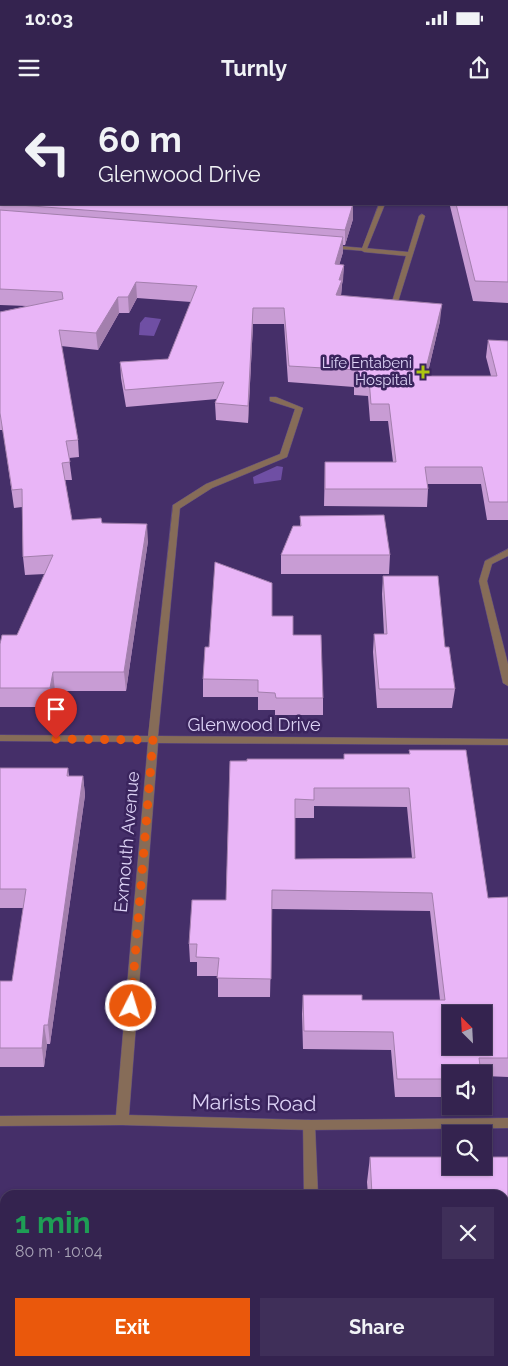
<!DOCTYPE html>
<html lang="en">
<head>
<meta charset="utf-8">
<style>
  body { margin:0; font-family:Raleway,sans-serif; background:#3f2f59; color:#f1f3f6; height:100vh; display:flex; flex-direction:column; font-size:19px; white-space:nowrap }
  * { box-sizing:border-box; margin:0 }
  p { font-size:16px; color:#a9a4b7 }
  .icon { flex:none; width:28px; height:28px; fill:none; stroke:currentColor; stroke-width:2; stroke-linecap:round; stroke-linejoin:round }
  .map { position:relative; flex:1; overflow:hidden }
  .side { position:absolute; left:0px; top:1090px; width:509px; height:176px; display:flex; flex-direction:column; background:#34234f; border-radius:15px 15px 0 0; box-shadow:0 1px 4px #0004,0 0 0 1px #4e4066 }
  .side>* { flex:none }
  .banner { position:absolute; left:0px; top:0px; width:509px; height:105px; box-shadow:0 1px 4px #0004,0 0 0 1px #4e4066; background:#34234f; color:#f1f3f6; overflow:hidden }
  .needle { width:32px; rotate:336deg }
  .controls { position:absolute; left:442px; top:905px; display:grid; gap:10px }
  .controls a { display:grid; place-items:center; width:50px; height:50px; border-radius:0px; background:#34234f; box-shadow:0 1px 4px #0004,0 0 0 1px #4e4066; font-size:25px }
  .pin { position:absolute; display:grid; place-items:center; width:42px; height:42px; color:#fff; margin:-51px -21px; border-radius:50% 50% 50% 0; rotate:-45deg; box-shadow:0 0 5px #0007 }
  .pin .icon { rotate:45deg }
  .me { position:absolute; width:55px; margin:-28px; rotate:5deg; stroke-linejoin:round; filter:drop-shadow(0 0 4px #0008) }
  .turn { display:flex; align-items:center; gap:18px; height:105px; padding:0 15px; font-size:22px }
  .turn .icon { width:65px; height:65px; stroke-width:2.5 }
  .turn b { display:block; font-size:35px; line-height:42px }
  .round { display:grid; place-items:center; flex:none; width:52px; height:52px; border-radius:0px; background:#3f2f59 }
  .head { display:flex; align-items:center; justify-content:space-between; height:85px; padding:0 15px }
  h1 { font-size:30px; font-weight:700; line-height:38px; color:#1e9e55 }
  .action { display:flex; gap:10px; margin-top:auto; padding:10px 15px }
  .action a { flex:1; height:58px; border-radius:0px; background:#ea580c; color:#fff; font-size:20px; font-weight:700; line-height:58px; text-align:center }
  .action a+a { background:#3f2f59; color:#f1f3f6 }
  .status { display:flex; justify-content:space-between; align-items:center; height:35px; padding:0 25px; background:#34234f; direction:ltr }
  .status svg { height:14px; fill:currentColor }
  header { display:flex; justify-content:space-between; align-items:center; height:65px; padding:0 15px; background:#34234f; font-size:22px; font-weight:700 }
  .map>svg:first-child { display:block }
  .water { fill:#6f4fa4 }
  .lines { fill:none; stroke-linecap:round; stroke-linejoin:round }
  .lane-casing { stroke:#604d82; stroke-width:1 }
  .street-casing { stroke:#604d82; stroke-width:1 }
  .lane { fill:#866c58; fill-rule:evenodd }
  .street { fill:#866c58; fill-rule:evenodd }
  .wall { fill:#c89cd4; fill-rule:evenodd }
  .shaded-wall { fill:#a37fad }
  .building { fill:#e9b5f7; stroke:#a37fad; fill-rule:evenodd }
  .route { stroke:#ea580c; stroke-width:9; stroke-dasharray:0 16.2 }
  .poi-dot { fill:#acc612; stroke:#3a245d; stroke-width:2 }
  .labels { text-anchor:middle; stroke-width:5; stroke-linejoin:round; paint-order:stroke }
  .far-poi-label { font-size:15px; fill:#ddd3f6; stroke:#3a245d; text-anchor:end }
  .street-label { font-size:18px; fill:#ddd3f6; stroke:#3a245d }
  .near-street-label { font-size:21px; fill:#ddd3f6; stroke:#3a245d }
</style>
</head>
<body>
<div class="status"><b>10:03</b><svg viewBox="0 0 49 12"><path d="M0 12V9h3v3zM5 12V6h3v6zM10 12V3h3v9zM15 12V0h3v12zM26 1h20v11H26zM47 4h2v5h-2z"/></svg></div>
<header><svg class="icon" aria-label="menu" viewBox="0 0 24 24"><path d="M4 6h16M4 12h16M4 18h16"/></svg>Turnly<svg class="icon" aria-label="share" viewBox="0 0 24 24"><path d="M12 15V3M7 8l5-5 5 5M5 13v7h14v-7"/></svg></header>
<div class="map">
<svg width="508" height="1266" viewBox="0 0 508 1266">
  <rect width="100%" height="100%" fill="#452f69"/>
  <path class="water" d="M145 217 161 219 154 236 139 235 140 223Z
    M277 366 283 367 281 380 254 384 253 377Z"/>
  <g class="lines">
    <g class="lane-casing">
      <path id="lane" d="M348 0H354L355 1H349Z
        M422 114 425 116 397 205 392 206 391 205 406 156 364 152 361 150 364 148 408 152 419 116Z
        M270 297H276L303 308 287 357 212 388 179 409H173V405L206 384 280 354 295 309 270 301Z
        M309 1020 314 1021 315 1025 318 1095H304L303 1025 304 1021Z
        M315 1261H329L330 1266H316Z"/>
    </g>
    <g class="street-casing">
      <path id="street" d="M379 104H385L366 151 327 148 326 147 329 145 362 148Z
        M173 405H176L180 407 158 636 508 639V645L158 643 129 1015 309 1020 508 1018V1028L309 1030 122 1025 0 1026V1016L116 1015 148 642 0 641V635L148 636Z
        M508 449V456L492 464 487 481 508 564V586L503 583 479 481 485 461Z"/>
    </g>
    <use href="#lane" class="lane"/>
    <use href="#street" class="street"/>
  </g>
  <path class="wall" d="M66 0H331L332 1H68Z
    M0 9H1V104H353V119L345 145H343V152L339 165H344L341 195 440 221 427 276H491L486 257 488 240 508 241V420H487L481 384H427L428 389 427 407 324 406 325 362H393L388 321H370L368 296 354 295V287L288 282 284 224H253L248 323 216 320 215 303 217 299 126 307 121 278 120 262 168 259 191 202 137 198 129 213H119L98 250 61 246 78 340 79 357 69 358 72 380H65L72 420 102 423 148 441 126 591H55L52 607H0V544L17 535 45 474 25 475 23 457 22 407 14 408 3 330H0V212L27 206 0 205Z
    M508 90V203L473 201 450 106V104H508Z
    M300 416 390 455 389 474H281V455L300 426Z
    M383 476 445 547 455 589 452 608H377L373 552 374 534H384L382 494Z
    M272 516 293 535 323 598V615H275V610H258V597H203V579L209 547Z
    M409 650 488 798 508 797V977L484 976V974H451V997H395L391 950 303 949 302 914 303 895 362 900H440L430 811 272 809 270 897H218V876H197V862H190L189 844 226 800 230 661 344 659V654H409ZM314 706 407 707 412 758 295 759V718H314Z
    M0 668H68L69 676H83L85 695 50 944H47L44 967H0V881H12L24 808H0Z
    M370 1057H508V1196H504V1095H368L367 1082Z"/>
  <path class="shaded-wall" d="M353 104V119L345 145V130Z
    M343 137V152L335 180V164Z
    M344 165 343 181 342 184 341 196 336 195 339 180Z
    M136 182 137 198 129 213 128 197Z
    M118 197 119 213 98 250 96 233Z
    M442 204 440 221 423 293 424 276Z
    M253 208V224L248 323V306Z
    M147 424 148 441 126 591 124 572Z
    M53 572 55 591 52 607 50 588Z
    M83 676 85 695 50 944 48 925Z
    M44 925 47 944 44 967 42 948Z"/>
  <path class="building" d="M84 0H331L332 1H86Z
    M0 9H1V103H0V39H1V33H0Z
    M508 90V182L475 181 456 104H508Z
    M6 104H353L345 130Z
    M0 110 343 137 335 164 344 165 339 180H342L336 195 442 204 424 276H497L488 240 508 241V402H489L482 367H425L428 389H325V362H396L389 304H371L369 279 355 278 358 270 289 266 284 208H253L248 306 215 303 224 282 125 290 120 262 168 259 197 186 136 182 128 197H118L96 233 59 230 78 340 66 341 70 362 62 363 72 420 101 418 102 423 147 424 124 572H53L50 588H0V544L2 535H17L53 455 23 457 22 389 12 390 0 313V212L63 199 62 192 0 189Z
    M384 415 390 455H281L293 426H301L300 416Z
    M215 462 272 483V516H293V535H321L323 598H276L275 593 258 592V580L203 579 205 547H209Z
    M383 476H438L445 547H449L455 589H379L374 534H387Z
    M409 650H466L488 798 508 797V958H479L481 974H451V979H397L393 932 304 931 303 895H362V900H445L432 793 272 790 271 879 217 878 219 858 196 857 197 844H189L192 800H226L230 661H247V659H344V654H410ZM314 688H409L415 758 295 759V699L314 700ZM451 914H484V946H451Z
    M0 668H68L67 676H83L48 925H44L42 948H0V881H12L26 789H0Z
    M370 1057H451V1066H484V1057H508V1172H504V1095H372Z
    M159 1261H278V1266H159Z"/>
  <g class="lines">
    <path class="route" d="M56 639 153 640 131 906"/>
  </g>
  <path class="poi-dot" d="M420.5 264.5h5v5h5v5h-5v5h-5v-5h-5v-5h5z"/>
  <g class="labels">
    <g class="far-poi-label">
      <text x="412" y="268">Life Entabeni<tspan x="412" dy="17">Hospital</tspan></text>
    </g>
    <g class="street-label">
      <text x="254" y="631">Glenwood Drive</text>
      <text transform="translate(127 742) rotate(-85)" y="6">Exmouth Avenue</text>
    </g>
    <g class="near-street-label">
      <text transform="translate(254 1003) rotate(1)" y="7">Marists Road</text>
    </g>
  </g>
</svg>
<div class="controls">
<a><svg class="needle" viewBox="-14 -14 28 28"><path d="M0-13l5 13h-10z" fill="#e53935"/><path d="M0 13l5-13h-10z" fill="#a9a4b7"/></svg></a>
<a><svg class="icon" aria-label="sound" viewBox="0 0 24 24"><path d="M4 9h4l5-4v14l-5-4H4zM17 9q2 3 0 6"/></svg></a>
<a><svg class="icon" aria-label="search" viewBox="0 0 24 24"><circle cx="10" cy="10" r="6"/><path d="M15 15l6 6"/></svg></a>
</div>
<div class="pin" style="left:56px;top:639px;background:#d93025"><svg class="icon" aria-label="arrive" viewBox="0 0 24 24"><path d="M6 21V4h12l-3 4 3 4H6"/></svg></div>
<svg class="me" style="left:131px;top:906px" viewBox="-20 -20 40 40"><circle r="17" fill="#ea580c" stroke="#fff" stroke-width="3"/><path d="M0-11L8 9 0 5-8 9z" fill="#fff"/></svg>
<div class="banner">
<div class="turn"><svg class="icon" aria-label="left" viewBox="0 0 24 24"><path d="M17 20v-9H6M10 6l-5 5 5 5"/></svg><div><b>60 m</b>Glenwood Drive</div></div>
</div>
<section class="side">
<div class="head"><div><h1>1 min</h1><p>80 m · 10:04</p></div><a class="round"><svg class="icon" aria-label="close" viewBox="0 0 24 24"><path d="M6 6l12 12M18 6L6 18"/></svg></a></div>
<div class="action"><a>Exit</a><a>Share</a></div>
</section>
</div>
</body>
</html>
